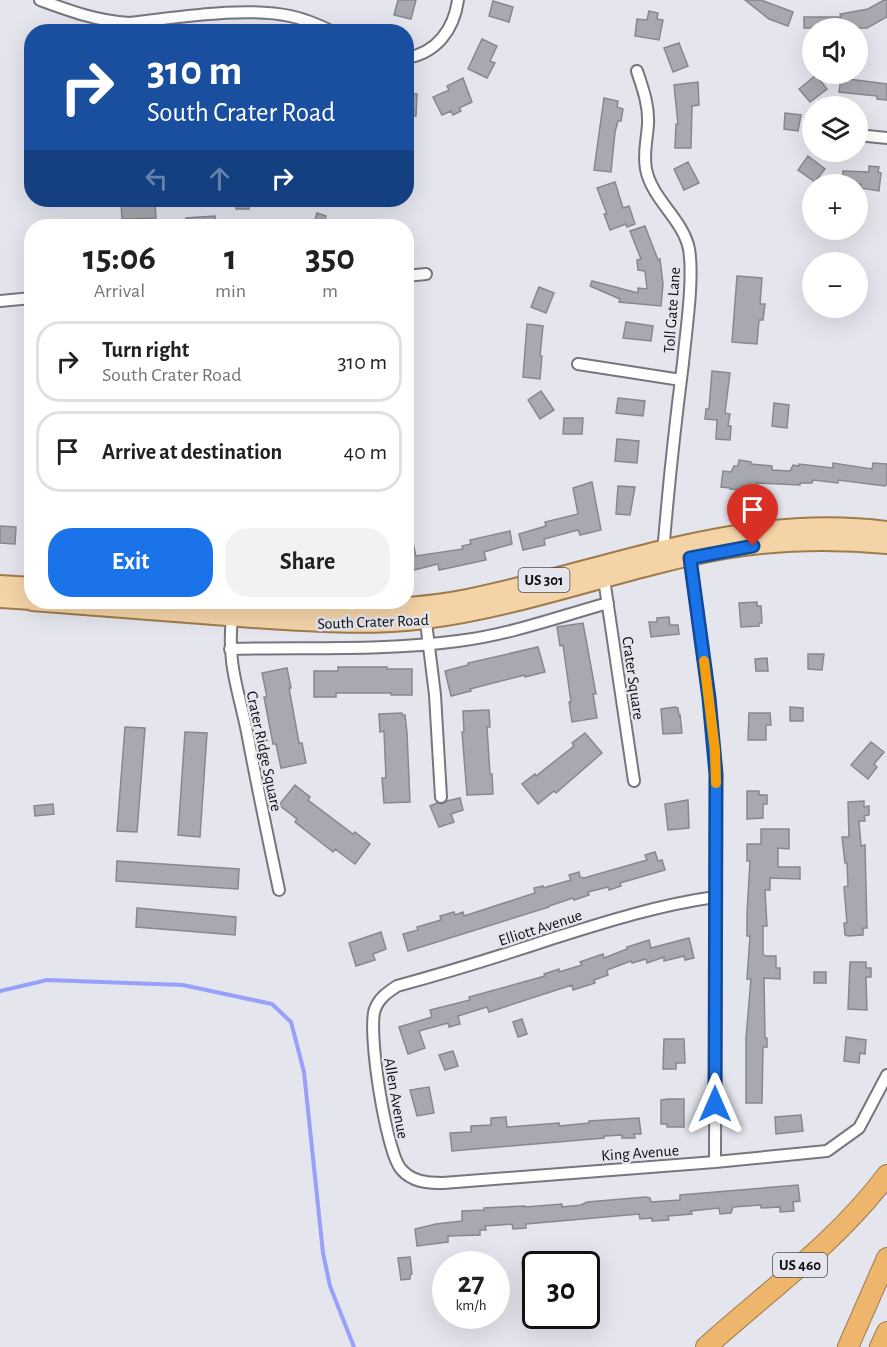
<!DOCTYPE html>
<html lang="en">
<head>
<meta charset="utf-8">
<style>
  body { margin:0; font-family:"Alegreya Sans",sans-serif; background:#f2f2f2; color:#202124; height:100vh; display:flex; flex-direction:column; font-size:22px; white-space:nowrap }
  * { box-sizing:border-box; margin:0 }
  p { font-size:20px; color:#757577 }
  .icon { flex:none; width:33px; height:33px; fill:none; stroke:currentColor; stroke-width:2; stroke-linecap:round; stroke-linejoin:round }
  .map { position:relative; flex:1; overflow:hidden }
  .details { position:absolute; left:24px; top:219px; width:390px; height:390px; display:flex; flex-direction:column; background:#fff; border-radius:24px; box-shadow:0 6px 24px #0002 }
  .details>* { flex:none }
  .hud { position:absolute; left:24px; top:24px; width:390px; height:183px; border-radius:24px; box-shadow:0 6px 24px #0002; background:#1a4fa0; color:#fff; overflow:hidden }
  .controls { position:absolute; left:802px; top:18px; display:grid; gap:12px }
  .controls a { display:grid; place-items:center; width:66px; height:66px; border-radius:50%; background:#fff; box-shadow:0 6px 24px #0002; font-size:30px }
  .speed { position:absolute; left:432px; top:1251px; display:flex; gap:12px; font-size:30px; font-weight:700; text-align:center }
  .speed>* { display:grid; place-content:center; width:78px; height:78px; border-radius:50%; background:#fff; box-shadow:0 6px 24px #0002; line-height:1 }
  .speed small { font-size:15px; font-weight:400 }
  .speed .limit { border:3px solid #111; border-radius:9px; background:#fff; color:#111 }
  .pin { position:absolute; display:grid; place-items:center; width:51px; height:51px; color:#fff; margin:-62px -26px; border-radius:50% 50% 50% 0; rotate:-45deg; box-shadow:0 0 6px #0007 }
  .pin .icon { rotate:45deg }
  .me { position:absolute; width:66px; margin:-33px; rotate:0deg; stroke-linejoin:round; filter:drop-shadow(0 0 4px #0008) }
  .turn { display:flex; align-items:center; gap:21px; height:126px; padding:0 24px; font-size:27px }
  .turn .icon { width:78px; height:78px; stroke-width:2.5 }
  .turn b { display:block; font-size:42px; line-height:51px }
  .lanes { display:flex; align-items:center; height:57px; padding:0 24px; background:#0003; justify-content:center; gap:30px; direction:ltr }
  .lanes .off { opacity:.35 }
  .eta { display:flex; justify-content:space-evenly; align-items:center; height:102px; text-align:center }
  .eta b { font-size:36px; font-weight:700; line-height:42px }
  .cta { display:flex; gap:12px; margin-top:auto; padding:12px 24px }
  .cta a { flex:1; height:69px; border-radius:24px; background:#1a73e8; color:#fff; font-size:24px; font-weight:700; line-height:69px; text-align:center }
  .cta a+a { background:#f2f2f2; color:#202124 }
  ul { padding:0; list-style:none }
  li { display:flex; align-items:center; gap:18px; height:81px; margin:0 12px 9px; padding:0 12px; border:3px solid #e0e0e0; border-radius:24px }
  li div { flex:1 }
  li b { display:block; font-size:22px }
  li em { font-style:normal }
  .map>svg:first-child { display:block }
  .lines { fill:none; stroke-linecap:round; stroke-linejoin:round }
  .stream { stroke:#98a0f9; stroke-width:4 }
  .building { fill:#a8a9b0; stroke:#87888f; stroke-width:1.5 }
  .minor-casing { stroke:#76777e; stroke-width:14 }
  .primary-casing { stroke:#9f7b4b; stroke-width:20 }
  .motorway-casing { stroke:#9f7b4b; stroke-width:22 }
  .minor { stroke:#fff; stroke-width:10 }
  .primary { stroke:#f4d3a7; stroke-width:16 }
  .motorway { stroke:#edb66c; stroke-width:20 }
  .route-casing { stroke:#114b97; stroke-width:15 }
  .route { stroke:#1a73e8; stroke-width:10 }
  .slow { stroke:#f59e0b; stroke-width:10 }
  .labels { text-anchor:middle; stroke-width:5; stroke-linejoin:round; paint-order:stroke }
  .shield { fill:#e4e5ed; stroke:#4e4e52; stroke-width:1.5 }
  .shield-label { font-size:15px; font-weight:bold; fill:#0d0d0f }
  .street-label { font-size:16px; fill:#0d0d0f; stroke:#e4e5ed }
</style>
</head>
<body>
<div class="map">
<svg width="887" height="1347" viewBox="0 0 887 1347">
  <rect width="100%" height="100%" fill="#e4e5ed"/>
  <g class="lines">
    <path class="stream" d="M0 991 47 980 183 985 272 1004 291 1022 304 1072 323 1253 330 1286 354 1347"/>
  </g>
  <path class="building" d="M398 0H416L411 19 394 15Z
    M745 0H761L793 12 788 26 769 19Z
    M884 0H887V17L867 28H804V17H841L840 14 868 9Z
    M493 1 513 7 509 22 489 16Z
    M649 11 658 13 657 19 663 20 659 40 635 36 637 19 647 20Z
    M482 39 497 46 490 61 495 63 487 78 468 69Z
    M679 43 688 66 673 72 664 48Z
    M816 75 827 89 810 102 799 89Z
    M463 78 472 102 459 108 461 111 453 115 451 111 442 115 433 97 449 90 447 86Z
    M841 78 887 84V100L877 99V96L839 92Z
    M698 82 699 105 692 106 691 148H675L676 124H678L674 85Z
    M406 93 417 94 416 116H406Z
    M604 98 618 101 617 107 623 109 621 121H618L615 132 611 172 594 170Z
    M785 113 801 115 798 131 784 129Z
    M808 156 825 169 815 182 798 170Z
    M688 162 699 183 684 190 674 169Z
    M869 166 879 167 878 172 881 173 879 191 860 188 861 184H843V171L869 172Z
    M615 182 623 208 629 206 635 224 627 227 626 224 610 230 604 214H607L597 188Z
    M132 200H141V202H155L156 218 122 219 121 202H132Z
    M236 200H249V209H236Z
    M317 213 326 216 322 226H313Z
    M215 216 216 226H187L186 218Z
    M645 226 658 260 660 259 663 284 661 306 619 302 620 299 590 286 592 281 638 293V288L647 289 645 271 638 270 637 260 641 259 630 231Z
    M737 276 762 278 760 304H765L763 320H759L757 344 732 342Z
    M539 287 554 293 546 313 531 307Z
    M626 322 653 326 651 341 623 338Z
    M527 324 543 326 540 356H542L540 379 523 377Z
    M712 371 730 373 725 413 730 414 728 426H731L730 440 716 439 717 420 705 419 706 409H709Z
    M541 391 554 410 540 419 528 400Z
    M618 398 645 401 643 416 616 413Z
    M774 403 789 405 787 428 772 426Z
    M564 418H583L582 434H563Z
    M617 439 639 441 637 463 615 461Z
    M739 460 751 462V464L772 466V470L790 471 793 465 799 466V464L833 468V463L872 469 873 463 887 464V484L885 486 838 480V483L813 480 812 483H800V485L757 483 754 491 730 489V488L721 487 723 471 731 472 734 466H738Z
    M592 482 601 530 580 535 578 530 544 539 545 545 523 550 519 534 546 526 545 522 578 514 573 488Z
    M618 486 635 487 630 515 616 514Z
    M0 526 16 527 15 544 0 543Z
    M510 531 512 544 484 552 486 560 439 570 438 564 406 572V534H411L416 556 463 549 462 546 471 544 470 540Z
    M757 602V606H761L762 623H759V626L741 627 739 603Z
    M669 617 670 625H678L679 634 651 637 649 622H657V618Z
    M583 623 596 694H593L597 718 572 722 569 702H571L563 645 560 646 557 627Z
    M538 647 545 672 525 677V675L470 689 471 691 451 696 445 671 468 665V663Z
    M808 654H824L822 670 808 669Z
    M767 658 768 671H756L755 659Z
    M338 667H387V669H412V695H391V693H336V697H314V671H338Z
    M287 668 291 688H289L299 743H302L306 763 281 768 276 744H273L264 697H267L262 673Z
    M675 707 678 708 679 716 680 715 682 733 663 734 661 709Z
    M790 707 803 708V721H790Z
    M489 710 490 727H487L490 774H492L493 794 467 795 462 732H464L463 711Z
    M402 713V715H405L407 733 410 802 384 803 382 778H386L384 731 380 732 379 714Z
    M749 713H770L771 725H766V740H748Z
    M125 727 145 728 137 832 117 831Z
    M185 732 207 733 200 837 178 835Z
    M585 733 602 753 556 793 554 791 538 804 522 784 535 774 536 776 574 746 572 743Z
    M871 742 884 752 874 764 877 767 868 779 851 765Z
    M295 785 310 797 308 800 353 834 355 832 370 844 355 864 335 849 333 852 295 822 297 819 279 805Z
    M747 791H759V795H767V804H763V818L747 819Z
    M460 798 463 810 451 814 454 822 439 827 430 806 437 803 442 804 447 801Z
    M688 800 689 828 668 830 665 804Z
    M864 801V807L869 806V815L864 816 865 821H859L861 846 865 845 867 928H863V935L848 936 845 935 844 923H847L844 887 848 886 847 863H845L842 837H849L848 802Z
    M53 804 54 814 35 816 34 806Z
    M761 829H789V849L778 848V867H800V879L770 878V890H765L767 926H763V954L765 956H776V968H780V979L764 978 765 1038H767V1047H763L762 1103H746V1038L751 979H747L750 936H747V914L750 861H747V844H761Z
    M655 852 658 861 662 860 665 870 620 883 621 886 609 890 608 887 588 892 589 895 574 900 573 898 549 906V907L408 951 403 934 418 930 417 927 441 920 440 916 454 912 455 915 463 912 464 916 535 893 534 888 543 886V888L571 880 569 875 579 872 580 877 584 878 647 860 645 855Z
    M117 861 239 869 238 889 116 881Z
    M137 908 236 917 235 935 136 927Z
    M381 932 386 949 373 954 375 960 356 966 349 943Z
    M689 938 694 958 685 960 684 956 664 961V957L647 963 646 959 632 963 631 961 607 970 608 975 594 980 595 983 573 990 572 985 489 1012 487 1007 458 1016 460 1024 449 1027 448 1023 419 1031 425 1048 408 1054 399 1027 432 1017 430 1010 470 1000 469 997 545 976 544 974 559 969V972L582 965 580 962 603 954 604 958 627 949V947L649 940 651 948Z
    M850 962H866V968H871V977H866L867 1010 848 1009Z
    M814 972H826V983H814Z
    M522 1019 527 1034 518 1037 513 1022Z
    M846 1037 866 1040 865 1054 860 1053 859 1063 844 1061Z
    M664 1039H684L685 1063H676V1069H663Z
    M453 1051 458 1066 445 1070 439 1055Z
    M429 1087 434 1113 417 1116 410 1090Z
    M668 1099H684V1127H667V1124H661V1100Z
    M801 1115 803 1131 776 1134 775 1117Z
    M506 1117 507 1127 559 1123V1126L589 1123V1121L639 1118 641 1134H634L635 1138H622V1135L604 1136V1138L452 1151 450 1133 471 1132V1126L491 1125V1118Z
    M798 1185 800 1201 793 1202 794 1211 780 1212V1207L761 1208V1205L733 1207 731 1213 720 1214 719 1208 691 1211 692 1214 668 1216 669 1220 652 1221V1218L640 1219 639 1214 526 1224V1228L513 1229 512 1224 485 1226 486 1230H480V1235L448 1236V1242L417 1246 415 1229 436 1224 462 1221V1211L484 1210V1208L525 1206V1207L562 1204V1207L581 1205 587 1202 646 1197 650 1198 651 1202 680 1200V1195Z
    M410 1257 412 1274 410 1275V1279L401 1280 398 1258Z
    M536 1261V1274L523 1275 522 1262Z"/>
  <g class="lines">
    <g class="minor-casing">
      <path id="minor" d="M40 0C70 11 97 21 129 23 176 18 245 6 290 16 305 19 319 25 333 32
        M406 58C437 53 454 29 458 0
        M637 71C643 89 649 105 648 124 647 140 643 154 646 169 652 200 683 219 689 249 694 279 686 331 683 363 675 426 668 490 663 554
        M858 135 887 138
        M406 276 426 274
        M0 301 32 298
        M578 364 681 380
        M689 551 709 698 716 773 715 1162
        M604 579 634 781
        M425 614 435 695 441 797
        M232 618C227 664 238 688 247 732 257 785 268 838 279 890
        M230 649C306 647 383 651 458 641 508 635 558 617 608 603
        M715 897C658 905 605 922 551 939 500 956 448 972 397 986 388 992 379 998 375 1009 367 1030 386 1152 401 1169 412 1182 427 1183 443 1183L715 1162 827 1151 859 1128 887 1075"/>
    </g>
    <g class="primary-casing">
      <path id="primary" d="M0 584 32 586
        M0 599 32 601
        M32 602C106 607 179 614 253 619 310 623 368 627 425 620 527 607 624 568 725 550 778 541 833 540 887 545
        M222 602C304 607 385 614 467 598 610 569 738 511 887 530"/>
    </g>
    <g class="motorway-casing">
      <path id="motorway" d="M706 1347C767 1292 837 1242 887 1175
        M848 1347 887 1258
        M880 1347 887 1332"/>
    </g>
    <use href="#minor" class="minor"/>
    <use href="#primary" class="primary"/>
    <use href="#motorway" class="motorway"/>
  </g>
  <g class="lines">
    <g class="route-casing">
      <path id="route" d="M715 1104 716 774 709 698 690 558 753 546"/>
    </g>
    <use href="#route" class="route"/>
    <path class="slow" d="M704 661 715 750 716 783"/>
  </g>
  <g class="labels">
    <g class="shield">
      <rect x="518.5" y="568" width="51" height="24" rx="4.5"/>
      <rect x="773" y="1253" width="54" height="24" rx="4.5"/>
    </g>
    <g class="shield-label">
      <text x="544" y="585">US 301</text>
      <text x="800" y="1270">US 460</text>
    </g>
    <g class="street-label">
      <text transform="translate(671 310) rotate(-86)" y="6">Toll Gate Lane</text>
      <text transform="translate(373 621) rotate(-2)" y="6">South Crater Road</text>
      <text transform="translate(634 678) rotate(82)" y="6">Crater Square</text>
      <text transform="translate(265 751) rotate(78)" y="6">Crater Ridge Square</text>
      <text transform="translate(540 927) rotate(-18)" y="6">Elliott Avenue</text>
      <text transform="translate(397 1098) rotate(80)" y="6">Allen Avenue</text>
      <text transform="translate(640 1152) rotate(-4)" y="6">King Avenue</text>
    </g>
  </g>
</svg>
<div class="controls">
<a><svg class="icon" aria-label="sound" viewBox="0 0 24 24"><path d="M4 9h4l5-4v14l-5-4H4zM17 9q2 3 0 6"/></svg></a>
<a><svg class="icon" aria-label="layers" viewBox="0 0 24 24"><path d="M12 4l9 5-9 5-9-5zM3 14l9 5 9-5"/></svg></a>
<a>+</a>
<a>−</a>
</div>
<div class="speed"><div>27<small>km/h</small></div><div class="limit">30</div></div>
<div class="pin" style="left:753px;top:546px;background:#d93025"><svg class="icon" aria-label="arrive" viewBox="0 0 24 24"><path d="M6 21V4h12l-3 4 3 4H6"/></svg></div>
<svg class="me" style="left:715px;top:1104px" viewBox="-20 -20 40 40"><path d="M0-17L14 15 0 8-14 15z" fill="#1a73e8" stroke="#fff" stroke-width="4"/></svg>
<div class="hud">
<div class="turn"><svg class="icon" aria-label="right" viewBox="0 0 24 24"><path d="M7 20v-9h11M14 6l5 5-5 5"/></svg><div><b>310 m</b>South Crater Road</div></div>
<div class="lanes"><svg class="icon off" aria-label="left" viewBox="0 0 24 24"><path d="M17 20v-9H6M10 6l-5 5 5 5"/></svg><svg class="icon off" aria-label="ahead" viewBox="0 0 24 24"><path d="M12 20V5M6 11l6-6 6 6"/></svg><svg class="icon" aria-label="right" viewBox="0 0 24 24"><path d="M7 20v-9h11M14 6l5 5-5 5"/></svg></div>
</div>
<section class="details">
<div class="eta">
<div><b>15:06</b><p>Arrival</p></div>
<div><b>1</b><p>min</p></div>
<div><b>350</b><p>m</p></div>
</div>
<ul>
<li><svg class="icon" aria-label="right" viewBox="0 0 24 24"><path d="M7 20v-9h11M14 6l5 5-5 5"/></svg><div><b>Turn right</b><p>South Crater Road</p></div><em>310 m</em></li>
<li><svg class="icon" aria-label="arrive" viewBox="0 0 24 24"><path d="M6 21V4h12l-3 4 3 4H6"/></svg><div><b>Arrive at destination</b></div><em>40 m</em></li>
</ul>
<div class="cta"><a>Exit</a><a>Share</a></div>
</section>
</div>
</body>
</html>
